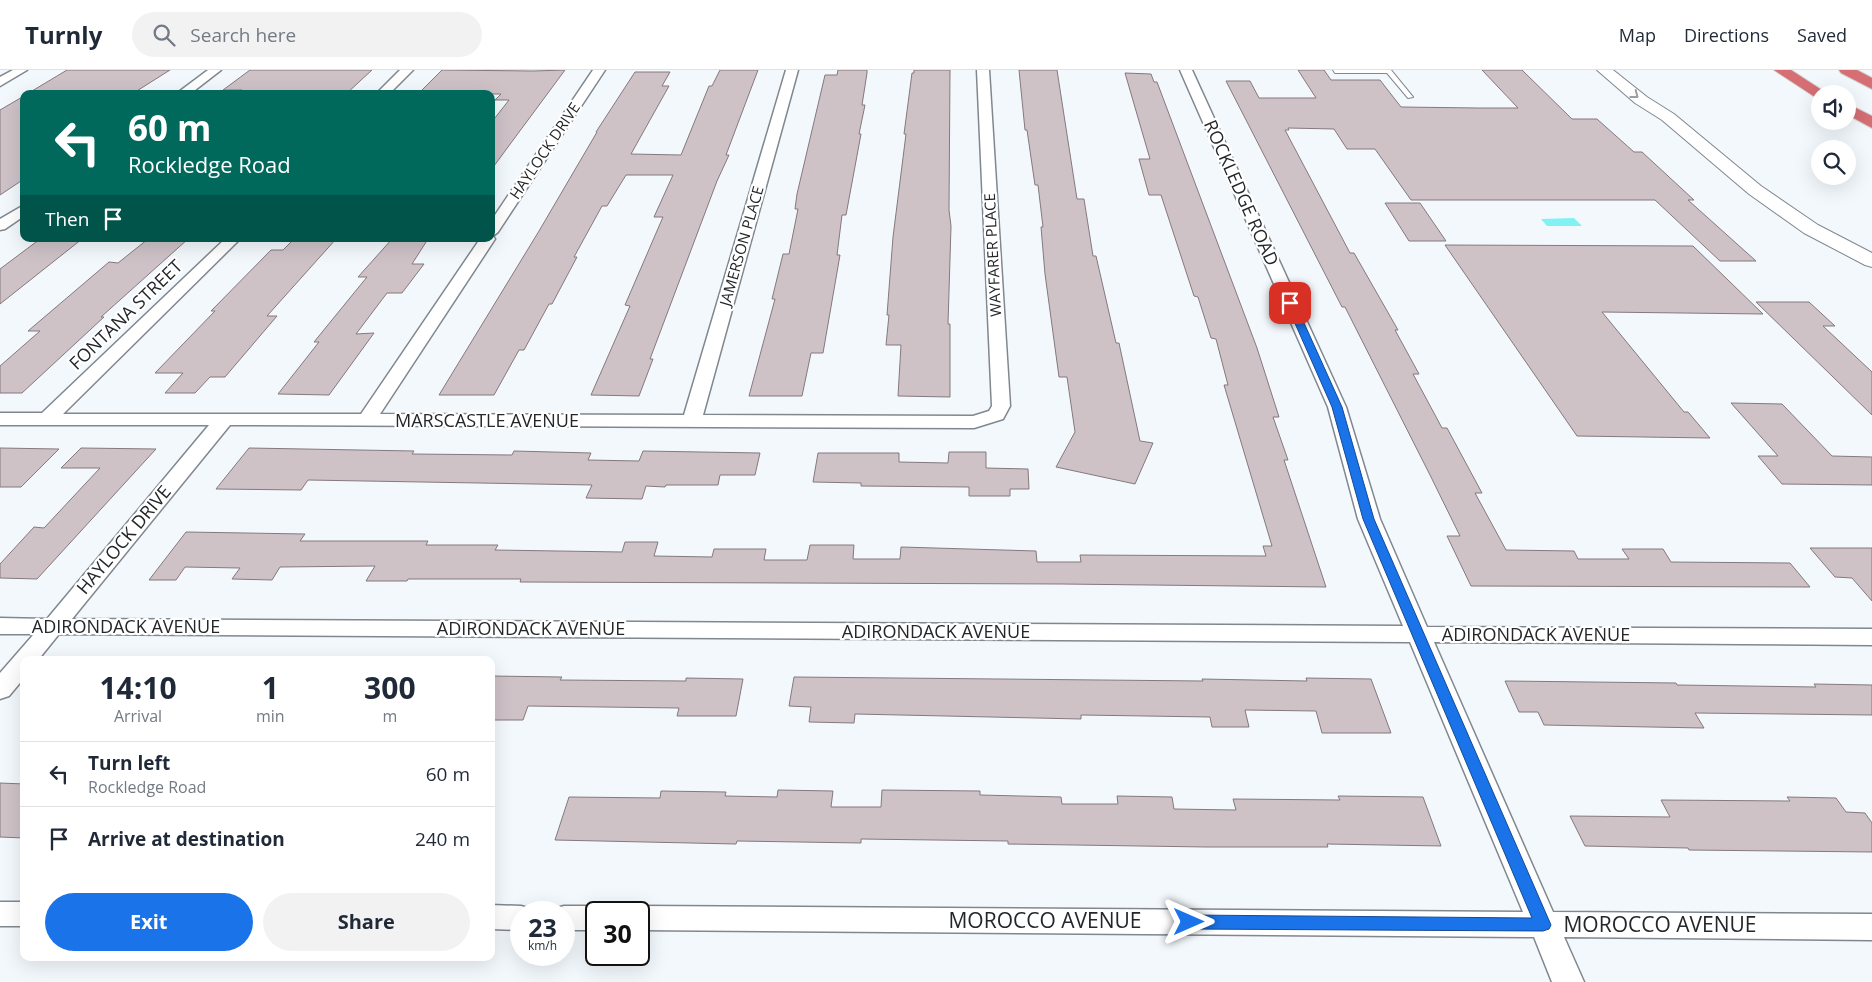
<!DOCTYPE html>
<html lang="en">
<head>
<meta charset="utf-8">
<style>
  body { margin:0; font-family:"Open Sans",sans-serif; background:#f2f2f3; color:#1f2937; height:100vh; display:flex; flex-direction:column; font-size:19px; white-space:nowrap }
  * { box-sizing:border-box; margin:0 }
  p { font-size:16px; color:#747a83 }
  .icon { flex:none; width:28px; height:28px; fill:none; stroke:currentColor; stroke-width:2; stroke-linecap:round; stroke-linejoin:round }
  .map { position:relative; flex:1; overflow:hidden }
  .drawer { position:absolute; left:20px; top:586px; width:475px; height:305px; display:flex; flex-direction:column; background:#fff; border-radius:10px; box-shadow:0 5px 20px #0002 }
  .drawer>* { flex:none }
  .hud { position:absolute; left:20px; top:20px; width:475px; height:152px; border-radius:10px; box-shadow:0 5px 20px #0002; background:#00695c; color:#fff; overflow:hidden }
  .fabs { position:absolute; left:1811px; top:15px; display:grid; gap:10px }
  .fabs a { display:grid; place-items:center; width:45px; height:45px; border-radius:50%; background:#fff; box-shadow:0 5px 20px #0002; font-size:25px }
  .speed { position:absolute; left:510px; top:831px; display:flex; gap:10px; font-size:25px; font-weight:700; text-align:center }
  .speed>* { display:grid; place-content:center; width:65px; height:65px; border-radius:50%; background:#fff; box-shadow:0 5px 20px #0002; line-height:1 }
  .speed small { font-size:12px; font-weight:400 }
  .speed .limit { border:2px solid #111; border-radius:8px; background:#fff; color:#111 }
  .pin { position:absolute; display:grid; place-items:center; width:42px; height:42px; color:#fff; margin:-21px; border-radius:10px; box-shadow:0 2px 8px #0006 }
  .me { position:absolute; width:55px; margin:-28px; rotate:90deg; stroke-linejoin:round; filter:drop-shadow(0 0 4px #0008) }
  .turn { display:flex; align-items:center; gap:18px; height:105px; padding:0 25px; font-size:22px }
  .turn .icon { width:65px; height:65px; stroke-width:2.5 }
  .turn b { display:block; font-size:35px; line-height:42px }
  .then { display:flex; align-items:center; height:48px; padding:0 25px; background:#0003; gap:10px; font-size:19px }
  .eta { display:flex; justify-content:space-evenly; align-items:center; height:85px; text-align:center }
  .eta b { font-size:30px; font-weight:700; line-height:35px }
  .cta { display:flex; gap:10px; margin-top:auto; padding:10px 25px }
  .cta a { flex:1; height:58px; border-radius:30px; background:#1a73e8; color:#fff; font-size:20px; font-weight:700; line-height:58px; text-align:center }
  .cta a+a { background:#f2f2f3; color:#1f2937 }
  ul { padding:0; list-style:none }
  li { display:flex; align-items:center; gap:15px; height:65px; padding:0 25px; border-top:1px solid #e0e1e3 }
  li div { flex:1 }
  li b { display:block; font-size:19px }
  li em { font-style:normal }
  header { display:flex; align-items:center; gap:30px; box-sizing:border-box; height:70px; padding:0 25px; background:#fff; border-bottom:1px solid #e0e1e3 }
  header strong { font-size:24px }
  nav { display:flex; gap:28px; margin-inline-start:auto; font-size:18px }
  .search { width:350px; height:45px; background:#f2f2f3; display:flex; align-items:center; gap:12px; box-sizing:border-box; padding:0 18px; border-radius:28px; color:#747a83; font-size:19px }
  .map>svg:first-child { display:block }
  .water { fill:#82f1f3 }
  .building { fill:#cec2c7; stroke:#84797d }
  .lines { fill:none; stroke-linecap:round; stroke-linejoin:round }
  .lane-casing { stroke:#80878f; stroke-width:2 }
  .street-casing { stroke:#80878f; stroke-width:3 }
  .secondary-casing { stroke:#80878f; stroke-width:2 }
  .highway-casing { stroke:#d3d4d4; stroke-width:2 }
  .lane { fill:#fff; fill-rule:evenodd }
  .street { fill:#fff; fill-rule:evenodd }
  .secondary { fill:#fff; fill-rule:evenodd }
  .highway { fill:#d56f73; fill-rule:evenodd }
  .oneway { stroke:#9c9e9f }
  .route { fill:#1a73e8; stroke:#114b97 }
  .labels { text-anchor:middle; stroke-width:4.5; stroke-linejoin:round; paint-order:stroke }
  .far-street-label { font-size:15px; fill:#24272a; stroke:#fff }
  .street-label { font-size:18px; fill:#24272a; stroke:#fff }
  .near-street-label { font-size:21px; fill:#24272a; stroke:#fff }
</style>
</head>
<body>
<header>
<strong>Turnly</strong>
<div class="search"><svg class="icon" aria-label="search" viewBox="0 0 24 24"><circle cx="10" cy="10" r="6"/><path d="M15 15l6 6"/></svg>Search here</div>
<nav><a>Map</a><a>Directions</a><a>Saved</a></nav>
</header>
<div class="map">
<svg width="1872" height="912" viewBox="0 0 1872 912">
  <rect width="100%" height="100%" fill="#f3f8fd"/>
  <path class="water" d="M1574 148 1582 156H1547L1541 149Z"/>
  <path class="building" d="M67 0H170L132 24H27Z
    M250 0H372L346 24H237L242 20H223Z
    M442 0 533 1 565 0 491 100V53L509 30H495L501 24H418Z
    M720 0H758L726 85H729L717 111 650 289H653L639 326 591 325 630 236 625 235 663 147H654L673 105H626L607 136H602L574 187H577L552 234H549L524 280H519L494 325H439L539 161 597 62H596L635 2H670L662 16H669L631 84 681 85 709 16H712Z
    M838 0H867V3L862 35H865L859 64H861L846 145H842L837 185H840L823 283H811L802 326H749L775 229H772L783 184H789L798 139H795L797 124 825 5H837Z
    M914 0H950L949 140 951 156 948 254H950V327L898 326 901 275H886L889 245H887L893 167 906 64H904L912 3H914Z
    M1019 0H1057L1077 129H1084L1093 186H1096L1116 273H1119L1140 371 1153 373 1135 414 1056 397 1075 362 1067 307H1059L1045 204 1041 157H1043L1038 115H1035L1027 60H1025Z
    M1298 0H1324L1331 10H1380L1401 37 1478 38H1518L1482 0H1522L1572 49H1597L1634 82H1642L1694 130H1688L1756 191H1720L1655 130H1411L1375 79H1347L1334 59 1288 58 1289 60H1285L1350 183H1354L1398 260H1395L1419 304H1413L1442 358H1447L1482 423H1475L1506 480 1574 481 1578 489H1629L1622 479H1663L1671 492 1790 493 1810 517 1471 516 1447 466H1460L1430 405 1345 237H1342L1226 11H1250L1259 28H1316Z
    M1125 3 1151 4 1154 12H1157L1257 278 1279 347H1273L1288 390H1284L1326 517 1062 514 520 512 521 509H408L407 511H366L375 496 280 497 272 510 232 509 240 498 185 497 176 510H149L186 462 305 464 300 471H428L426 475H498L495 480 622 482 625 472H658L654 486 712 487 714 479H766L764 490H807L810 475H854L853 489H900L901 477 1036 481 1037 492H1081L1080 485 1266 486 1263 476H1272L1224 315H1228L1216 269 1211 268 1198 227 1194 226 1161 125H1149L1139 89H1150Z
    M24 26V109L0 125V40Z
    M1385 133H1420L1446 171H1409Z
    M40 169H82L0 234V199Z
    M148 169H188L101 247H104L22 323H0V296L40 261H28L109 192 118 193Z
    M294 169H336L267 246H277L225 307H210L195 323H165L183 303H155L215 241H211L271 180H283Z
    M392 169H428L412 194H424L402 223H387L356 264 374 263 329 325 278 324 319 272H314L367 207H358Z
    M1445 175 1693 176 1763 244 1602 242 1684 342H1688L1710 368 1577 366Z
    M1756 232H1809L1835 256H1823L1872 302V345Z
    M1731 333 1782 334 1832 386 1872 387V415L1782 414 1758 386H1778Z
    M0 378 59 379 21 417H0Z
    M81 378 156 379 37 509 0 508V494L34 457 44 458 100 398H61Z
    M249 378 414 381 412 384 512 385 514 381 591 383 588 390 639 391 643 381 760 383 755 405H720L718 415H666L665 417 646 416 642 429 586 428 592 415 308 410 301 420 216 419Z
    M949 382H986V398L1028 399 1029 419H1010V426H969V417L861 416V413L813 412 818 383H899V392L948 393Z
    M1810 478H1872V531L1852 508 1835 507Z
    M491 606 562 607 560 610 686 611V608L743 609 736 646H677L679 638 528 636 523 650H491Z
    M794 607 1203 611 1202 609 1307 611 1306 608 1371 609 1391 663H1322L1316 641 1245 640 1249 657H1212L1210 647 1081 645V649L855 644 854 653 809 652 811 637 789 636Z
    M1505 611 1676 613 1677 615 1816 617 1814 614 1872 615V645L1695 643 1704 658 1544 655 1538 642H1519Z
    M0 713 24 714V768L0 767Z
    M778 720 833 721 831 737H881L882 720 980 721V725L1061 727 1062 734H1118L1117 726 1172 727 1174 739 1236 740 1233 729 1340 730 1338 726 1423 727 1441 776 1327 774 1328 777H1206L1008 774V771L861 769V773L737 771 736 774 555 770 569 727 660 728 661 721 726 722 725 726 777 727Z
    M1787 727 1836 728 1846 742 1865 743 1872 753V782L1689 780 1688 778 1585 776 1570 746 1670 747 1661 730 1790 731Z"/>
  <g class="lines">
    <g class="lane-casing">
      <path id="lane" d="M1333 0H1391L1413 27 1408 28 1387 3H1335Z"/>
    </g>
    <g class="street-casing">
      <path id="street" d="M13 0H27L0 16V7Z
        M208 0H221L190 24H176Z
        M400 0H413L389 24H376Z
        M593 0H605L498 162 493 166 495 169 380 344 684 345 786 0H798L703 345 973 346 989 341 992 336 977 0H989L1010 336 1003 349 974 358 230 355 72 549 1403 556 1358 449 1328 337 1180 0H1192L1346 337 1380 449 1427 557 1872 559V575L1434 572 1553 842 1872 844V870L1564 867 1584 912H1552L1534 867 639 860V842H627L628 839 639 836 1523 842 1410 572 59 564 38 590H24V608L9 626 0 629V603L34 564H0V548L47 549 209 355H0V343H42L225 169H240L63 344H361L480 169H491V151Z
        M24 135V146L5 159 0 160V149Z
        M0 832H24V856H0Z
        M491 835 521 836 532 839 533 842H521V860L491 859Z
        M564 836H596L607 839 608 842H596V860H564V842H552L553 839Z"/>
    </g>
    <g class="secondary-casing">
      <path id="secondary" d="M1597 0H1613L1647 27 1674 44 1761 116 1818 155 1872 183V197L1865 195 1804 163 1749 124 1662 50 1635 33Z"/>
    </g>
    <g class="highway-casing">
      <path id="highway" d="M1774 0H1791L1828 24H1820V29L1815 27Z
        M1839 0H1857L1872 8V19L1841 3Z
        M1848 34 1872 46V58L1848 45Z"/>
    </g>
    <use href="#lane" class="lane"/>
    <use href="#street" class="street"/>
    <use href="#secondary" class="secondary"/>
    <use href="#highway" class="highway"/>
  </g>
  <defs><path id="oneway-chevron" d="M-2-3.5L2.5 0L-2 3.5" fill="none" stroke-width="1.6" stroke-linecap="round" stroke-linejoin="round" transform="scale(1.25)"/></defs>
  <use class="oneway" href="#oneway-chevron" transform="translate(1635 25) rotate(38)"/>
  <path class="route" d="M1290 230 1295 233 1342 337 1374 449 1551 855 1549 859 1543 861 1189 859 1183 857 1181 852 1183 847 1189 845 1532 848 1363 449 1332 337 1286 233Z"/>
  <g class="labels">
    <g class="far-street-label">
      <text transform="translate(545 81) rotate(-56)" y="5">HAYLOCK DRIVE</text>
      <text transform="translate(742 176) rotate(-74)" y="5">JAMERSON PLACE</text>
      <text transform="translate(993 185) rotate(-93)" y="5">WAYFARER PLACE</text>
    </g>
    <g class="street-label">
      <text transform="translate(1241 123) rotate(66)" y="6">ROCKLEDGE ROAD</text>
      <text transform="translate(126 245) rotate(-44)" y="6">FONTANA STREET</text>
      <text x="487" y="357">MARSCASTLE AVENUE</text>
      <text transform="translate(124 470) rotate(-50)" y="6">HAYLOCK DRIVE</text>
      <text x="126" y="563">ADIRONDACK AVENUE</text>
      <text x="531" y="565">ADIRONDACK AVENUE</text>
      <text x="936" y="568">ADIRONDACK AVENUE</text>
      <text x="1536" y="571">ADIRONDACK AVENUE</text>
    </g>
    <g class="near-street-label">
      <text x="1045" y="858">MOROCCO AVENUE</text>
      <text x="1660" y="862">MOROCCO AVENUE</text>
    </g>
  </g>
</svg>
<div class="fabs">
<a><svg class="icon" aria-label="sound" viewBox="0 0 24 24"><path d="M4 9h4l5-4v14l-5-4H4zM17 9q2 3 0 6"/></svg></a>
<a><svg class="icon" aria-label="search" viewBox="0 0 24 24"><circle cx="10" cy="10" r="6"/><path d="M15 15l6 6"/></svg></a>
</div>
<div class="speed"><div>23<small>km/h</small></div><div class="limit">30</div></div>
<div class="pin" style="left:1290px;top:233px;background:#d93025"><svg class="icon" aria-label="arrive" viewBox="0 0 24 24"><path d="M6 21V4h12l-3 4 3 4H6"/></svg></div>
<svg class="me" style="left:1189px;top:852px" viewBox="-20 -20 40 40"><path d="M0-17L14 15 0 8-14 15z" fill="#1a73e8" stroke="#fff" stroke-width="4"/></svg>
<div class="hud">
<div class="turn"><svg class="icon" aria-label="left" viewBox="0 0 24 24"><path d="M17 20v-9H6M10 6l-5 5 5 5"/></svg><div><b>60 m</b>Rockledge Road</div></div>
<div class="then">Then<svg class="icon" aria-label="arrive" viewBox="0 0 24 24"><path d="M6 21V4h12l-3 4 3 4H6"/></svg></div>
</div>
<section class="drawer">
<div class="eta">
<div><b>14:10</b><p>Arrival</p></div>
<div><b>1</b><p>min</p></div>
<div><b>300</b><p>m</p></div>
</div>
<ul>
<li><svg class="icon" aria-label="left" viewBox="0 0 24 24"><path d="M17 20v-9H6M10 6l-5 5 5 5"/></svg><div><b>Turn left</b><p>Rockledge Road</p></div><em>60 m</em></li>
<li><svg class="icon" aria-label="arrive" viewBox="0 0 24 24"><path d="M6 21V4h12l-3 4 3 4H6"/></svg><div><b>Arrive at destination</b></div><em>240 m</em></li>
</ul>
<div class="cta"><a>Exit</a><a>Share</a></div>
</section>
</div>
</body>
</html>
